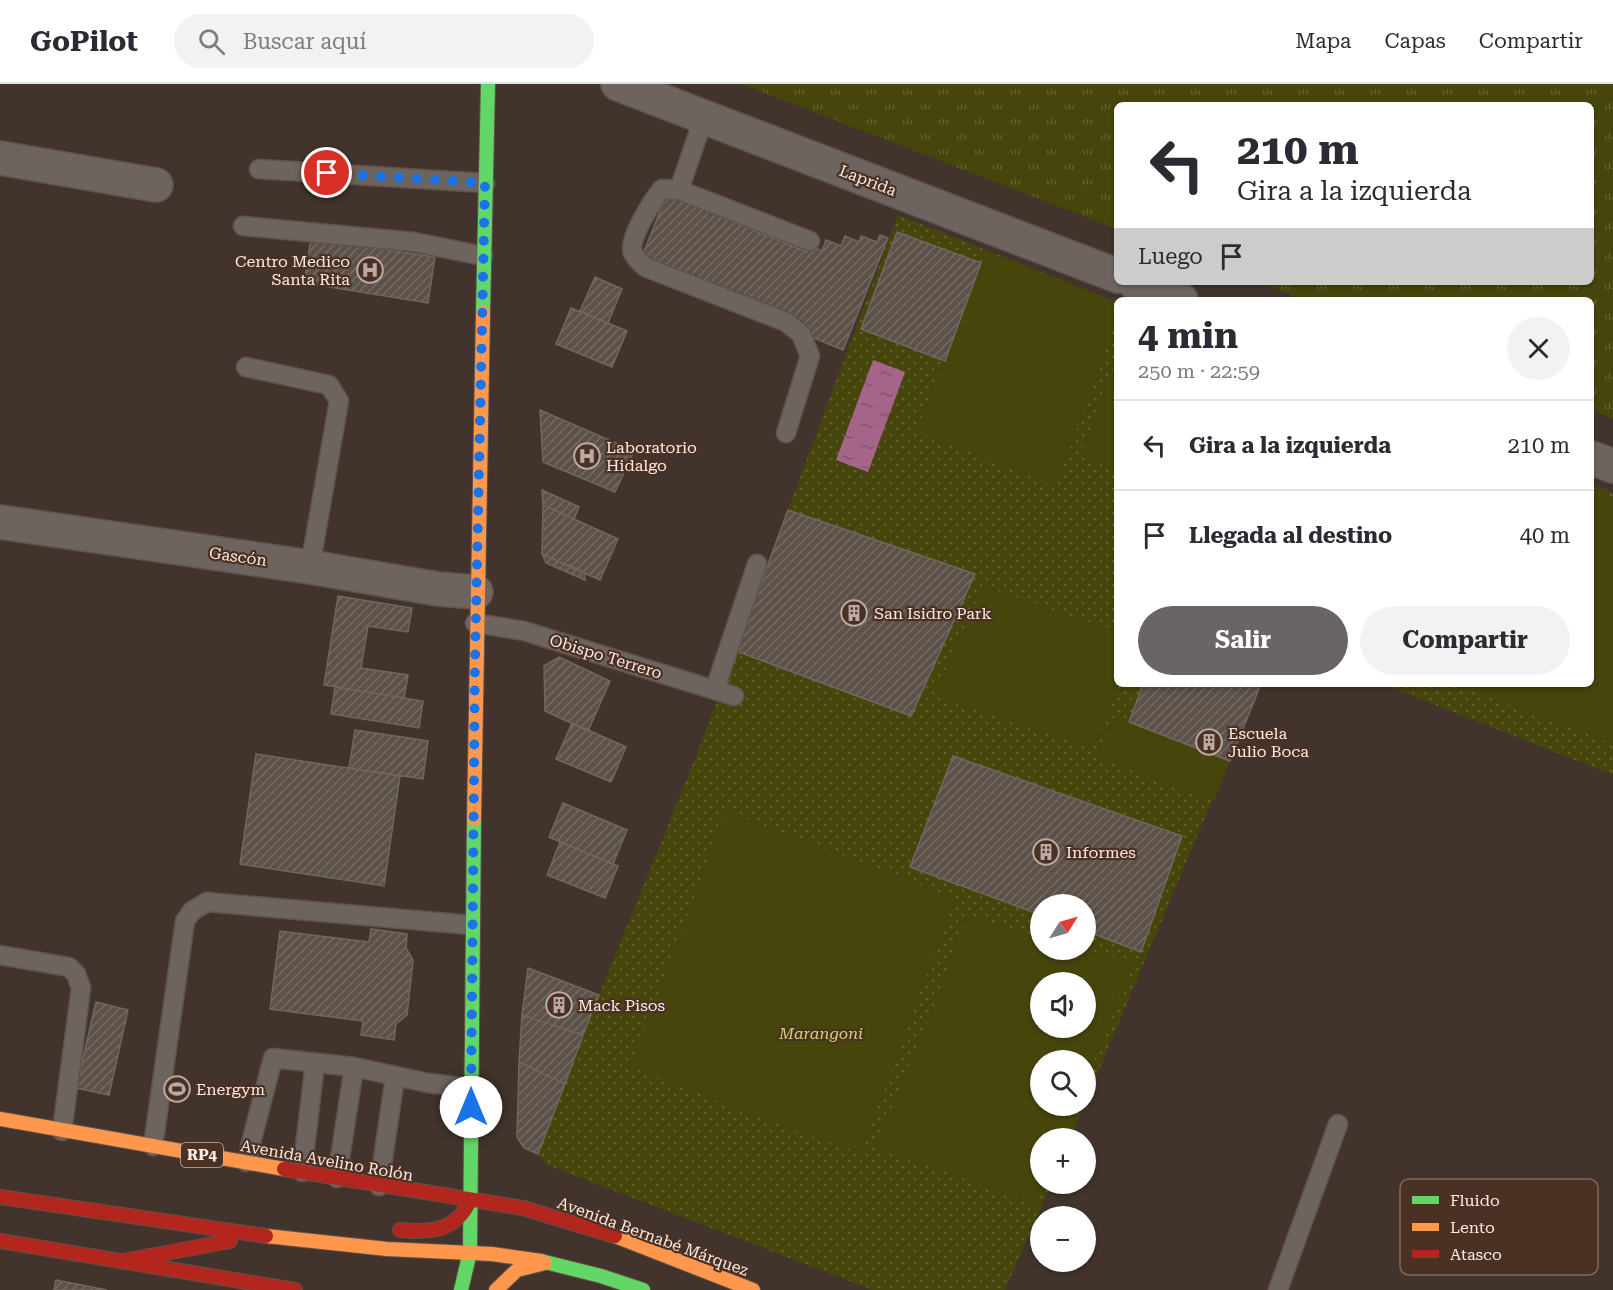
<!DOCTYPE html>
<html lang="es">
<head>
<meta charset="utf-8">
<style>
  body { margin:0; font-family:"Roboto Serif",serif; background:#f2f2f3; color:#2b2b33; height:100vh; display:flex; flex-direction:column; font-size:22px; white-space:nowrap }
  * { box-sizing:border-box; margin:0 }
  p { font-size:20px; color:#7c7c81 }
  .icon { flex:none; width:33px; height:33px; fill:none; stroke:currentColor; stroke-width:2; stroke-linecap:round; stroke-linejoin:round }
  .map { position:relative; flex:1; overflow:hidden }
  .panel { position:absolute; left:1114px; top:213px; width:480px; height:390px; display:flex; flex-direction:column; background:#fff; border-radius:9px; box-shadow:0 2px 4px #0004 }
  .panel>* { flex:none }
  .guide { position:absolute; left:1114px; top:18px; width:480px; height:183px; border-radius:9px; box-shadow:0 2px 4px #0004; background:#fff; color:#2b2b33; overflow:hidden }
  .needle { width:39px; rotate:53deg }
  .buttons { position:absolute; left:1030px; top:810px; display:grid; gap:12px }
  .buttons a { display:grid; place-items:center; width:66px; height:66px; border-radius:50%; background:#fff; box-shadow:0 2px 4px #0004; font-size:30px }
  .pin { position:absolute; display:grid; place-items:center; width:51px; height:51px; color:#fff; margin:-26px; border:3px solid #fff; border-radius:50%; box-shadow:0 2px 6px #0007 }
  .me { position:absolute; width:66px; margin:-33px; rotate:0deg; stroke-linejoin:round; filter:drop-shadow(0 0 4px #0008) }
  .turn { display:flex; align-items:center; gap:21px; height:126px; padding:0 24px; font-size:27px }
  .turn .icon { width:78px; height:78px; stroke-width:2.5 }
  .turn b { display:block; font-size:42px; line-height:51px }
  .then { display:flex; align-items:center; height:57px; padding:0 24px; background:#0003; gap:12px; font-size:22px }
  .round { display:grid; place-items:center; flex:none; width:63px; height:63px; border-radius:32px; background:#f2f2f3 }
  .headline { display:flex; align-items:center; justify-content:space-between; height:102px; padding:0 24px }
  h1 { font-size:36px; font-weight:700; line-height:45px }
  .button { display:flex; gap:12px; margin-top:auto; padding:12px 24px }
  .button a { flex:1; height:69px; border-radius:36px; background:#6b6465; color:#fff; font-size:24px; font-weight:700; line-height:69px; text-align:center }
  .button a+a { background:#f2f2f3; color:#2b2b33 }
  ul { padding:0; list-style:none }
  li { display:flex; align-items:center; gap:18px; height:90px; padding:0 24px; border-top:2px solid #e1e1e2 }
  li div { flex:1 }
  li b { display:block; font-size:22px }
  li em { font-style:normal }
  header { display:flex; align-items:center; gap:36px; box-sizing:border-box; height:84px; padding:0 30px; background:#fff; border-bottom:2px solid #e1e1e2 }
  header strong { font-size:28px }
  nav { display:flex; gap:33px; margin-inline-start:auto; font-size:21px }
  .search { width:420px; height:54px; background:#f2f2f3; display:flex; align-items:center; gap:15px; box-sizing:border-box; padding:0 21px; border-radius:33px; color:#7c7c81; font-size:22px }
  .map>svg:first-child { display:block }
  .grass { fill:url(#grass-tufts) }
  .park { fill:url(#park-dots); fill-rule:evenodd }
  .garden { fill:#46450c; fill-rule:evenodd }
  .water { fill:url(#water-ripples) }
  .building { fill:url(#building-hatch); stroke:#71675f; stroke-width:1.5 }
  .lines { fill:none; stroke-linecap:round; stroke-linejoin:round }
  .lane-casing { stroke:#5e524b; stroke-width:21 }
  .street-casing { stroke:#5e524b; stroke-width:36 }
  .fast-casing { stroke:#5e524b; stroke-width:16 }
  .slow-casing { stroke:#5e524b; stroke-width:16 }
  .jam-casing { stroke:#5e524b; stroke-width:16 }
  .lane { stroke:#6e645f; stroke-width:18 }
  .street { stroke:#6e645f; stroke-width:33 }
  .fast { stroke:#63d668; stroke-width:14 }
  .slow { stroke:#ff974d; stroke-width:14 }
  .jam { stroke:#b3261e; stroke-width:14 }
  .route { stroke:#1a73e8; stroke-width:10; stroke-dasharray:0 18 }
  .labels { text-anchor:middle; stroke-width:4.5; stroke-linejoin:round; paint-order:stroke }
  .shield { fill:#4a3124; stroke:#c6b2aa; stroke-width:1.5 }
  .shield-label { font-size:15px; font-weight:bold; fill:#fbeae3 }
  .street-label { font-size:16px; fill:#fbeae3; stroke:#4a3124 }
  .poi-label { font-size:16px; fill:#fbeae3; stroke:#4a3124; text-anchor:start }
  .park-label { font-size:16px; font-style:italic; fill:#d4d668; stroke:#4a3124 }
  .key { fill:#4a3124; stroke:#7f685d; stroke-width:1.5 }
  .key-label { font-size:16px; fill:#fbeae3 }
</style>
</head>
<body>
<header>
<strong>GoPilot</strong>
<div class="search"><svg class="icon" aria-label="search" viewBox="0 0 24 24"><circle cx="10" cy="10" r="6"/><path d="M15 15l6 6"/></svg>Buscar aquí</div>
<nav><a>Mapa</a><a>Capas</a><a>Compartir</a></nav>
</header>
<div class="map">
<svg width="1613" height="1206" viewBox="0 0 1613 1206">
  <defs>
    <pattern id="grass-tufts" width="24" height="20" patternUnits="userSpaceOnUse" patternTransform="scale(1.5)"><rect width="24" height="20" fill="#46450c"/><path d="M3 7l-1-3M5 7V3M7 7l1-3M15 17l-1-3M17 17v-4M19 17l1-3" fill="none" stroke="#62602f"/></pattern>
    <pattern id="park-dots" width="8" height="8" patternUnits="userSpaceOnUse" patternTransform="scale(1.5)"><rect width="8" height="8" fill="#46450c"/><path d="M2 2h.1M6 6h.1" fill="none" stroke="#62602f" stroke-width="1.8" stroke-linecap="round"/></pattern>
    <pattern id="water-ripples" width="26" height="14" patternUnits="userSpaceOnUse" patternTransform="scale(1.5)"><rect width="26" height="14" fill="#a5658a"/><path d="M2 4q2-2 4 0t4 0M15 11q2-2 4 0t4 0" fill="none" stroke="#7c576a"/></pattern>
    <pattern id="building-hatch" width="6" height="6" patternUnits="userSpaceOnUse" patternTransform="scale(1.5)"><rect width="6" height="6" fill="#5b5149"/><path d="M-1 1l2-2M0 6l6-6M5 7l2-2" fill="none" stroke="#736a63"/></pattern>
  </defs>
  <rect width="100%" height="100%" fill="#42342c"/>
  <path class="grass" d="M741 0H1613V335L1592 326V216H1304L1257 198H1592V21H1118L1117 145Z"/>
  <path class="park" d="M898 131 1117 218 1118 600H1261L1086 1017V976H1041V1022H1084L1070 1054H1041V1100H1051L1005 1206H873L547 1081 538 1070 599 911 696 672ZM1041 820H1086V866H1041ZM1041 898H1086V944H1041Z
    M1592 400 1613 409V691L1382 600H1592Z"/>
  <path class="garden" d="M987 168 1117 218V233L1056 403 916 347Z
    M1117 274 1118 386H1117L1080 371Z
    M1592 408 1613 416V660L1454 600H1592Z
    M983 502 1117 547 1118 600H1120L1093 665 934 611Z
    M1114 632 1230 677 1214 717 1097 674Z
    M726 727 955 814 861 1069 784 1043 631 983Z
    M966 832 1041 853V866L1086 865 1134 879 1086 997V976H1041V1022H1077L1064 1054H1041V1100H1045L1037 1121 875 1063 938 913ZM1041 898H1086V944H1041Z"/>
  <path class="water" d="M873 276 905 288 868 388 836 376Z"/>
  <path class="building" d="M667 110 807 168 810 161 822 167 826 156 841 162 845 152 859 158 861 152 877 158 880 151 888 154 843 266 809 252V244L641 175Z
    M897 148 981 179 945 277 861 245Z
    M311 154 435 173 428 219 304 199Z
    M595 193 622 205 608 239 580 227Z
    M571 224 627 247 612 283 556 260Z
    M540 326 634 367 615 408 543 378Z
    M542 406 579 423 574 435 543 421Z
    M543 421 618 455 600 496 542 470Z
    M788 426 975 490 911 632 736 567Z
    M542 470 584 488 585 496 546 479Z
    M338 512 412 524 408 548 368 542 361 584 408 591 404 614 324 601Z
    M559 573 610 597 588 647 545 627 544 582Z
    M1143 600H1261L1230 677 1129 638Z
    M335 603 423 617 419 644 331 630Z
    M572 639 626 663 611 698 556 675Z
    M355 646 428 657 423 695 349 684Z
    M256 670 400 692 384 802 240 780Z
    M953 672 1182 752 1141 868 1086 847V820H1041V831L910 783Z
    M563 719 627 746 613 780 549 753Z
    M560 758 618 782 605 814 547 791Z
    M371 845 407 850 406 864 413 876 407 931 396 940 394 956 361 951 363 937 270 925 280 847 369 858Z
    M528 884 599 911 583 951 522 931Z
    M96 918 128 926 109 1011 76 1004Z
    M522 931 583 951 565 1000 519 978Z
    M519 978 565 1000 538 1070 524 1064 517 1053Z
    M56 1196 107 1206H54Z"/>
  <g class="lines">
    <g class="lane-casing">
      <path id="lane" d="M704 33 679 106 662 105C653 116 627 156 633 169 635 174 641 179 645 183L786 238 801 250 810 272 786 349
        M259 85 485 99
        M679 106 810 157
        M243 142 414 158 483 172
        M246 283 329 301 339 317 310 483
        M475 539 524 547 734 612
        M715 605 757 480
        M0 871 69 883 76 890 81 904 62 1047
        M153 1062 185 837 192 827 207 818 471 841
        M246 1078 273 974 354 983 428 999 471 1004
        M302 1088 315 979
        M337 1094 354 983
        M379 1102 395 993
        M1278 1206 1338 1040"/>
    </g>
    <g class="street-casing">
      <path id="street" d="M618 0 1118 192
        M0 74 156 101
        M1134 198 1181 216
        M1592 374 1613 382
        M0 438 310 483 438 505 476 508"/>
    </g>
    <g class="fast-casing">
      <path id="fast" d="M483 229 488 0
        M541 1177 601 1192 643 1206
        M461 1206 470 1168 474 735"/>
    </g>
    <g class="slow-casing">
      <path id="slow" d="M474 735 483 229
        M0 1035 284 1085
        M266 1152 387 1165 492 1170 541 1177
        M615 1152 753 1206
        M496 1206 517 1186 545 1179"/>
    </g>
    <g class="jam-casing">
      <path id="jam" d="M284 1085 523 1124 615 1152
        M0 1113 266 1152
        M400 1146C430 1149 457 1147 470 1116
        M0 1157 295 1206
        M123 1177 230 1157"/>
    </g>
    <use href="#lane" class="lane"/>
    <use href="#street" class="street"/>
    <use href="#fast" class="fast"/>
    <use href="#slow" class="slow"/>
    <use href="#jam" class="jam"/>
  </g>
  <g class="lines">
    <path class="route" d="M327 89 485 99 475 576 471 1023"/>
  </g>
  <defs>
    <g id="hospital-ring" transform="scale(1.35)"><circle r="9.5" fill="#4a3124" stroke="#baaaa3" stroke-width="1.5"/><path d="M-5-5h3v3.5h4V-5h3V5h-3V1.5h-4V5h-3Z" fill="#baaaa3"/></g>
    <g id="building-ring" transform="scale(1.35)"><circle r="9.5" fill="#4a3124" stroke="#baaaa3" stroke-width="1.5"/><path d="M-4-6H4V6H1V3H-1V6H-4ZM-2.5-4.3h1.7v1.8h-1.7ZM.8-4.3h1.7v1.8H.8ZM-2.5-1h1.7V.8h-1.7ZM.8-1h1.7V.8H.8Z" fill="#baaaa3"/></g>
    <g id="stadium-ring" transform="scale(1.35)"><circle r="9.5" fill="#4a3124" stroke="#baaaa3" stroke-width="1.5"/><path d="M0-5a6.5 5 0 1 0 0 10a6.5 5 0 1 0 0-10ZM-3.5-1.8h7v3.6h-7Z" fill="#baaaa3"/></g>
  </defs>
  <g fill-rule="evenodd">
    <use href="#hospital-ring" x="370" y="186"/>
    <use href="#hospital-ring" x="587" y="372"/>
    <use href="#building-ring" x="854" y="529"/>
    <use href="#building-ring" x="1209" y="658"/>
    <use href="#building-ring" x="1046" y="768"/>
    <use href="#building-ring" x="559" y="921"/>
    <use href="#stadium-ring" x="177" y="1005"/>
  </g>
  <g class="labels">
    <rect class="shield" x="181" y="1059" width="42" height="24" rx="4.5"/>
    <g class="shield-label">
      <text x="202" y="1076">RP4</text>
    </g>
    <g class="street-label">
      <text transform="translate(868 96) rotate(21)" y="6">Laprida</text>
      <text transform="translate(238 472) rotate(8)" y="6">Gascón</text>
      <text transform="translate(606 572) rotate(17)" y="6">Obispo Terrero</text>
      <text transform="translate(327 1076) rotate(10)" y="6">Avenida Avelino Rolón</text>
      <text transform="translate(653 1152) rotate(20)" y="6">Avenida Bernabé Márquez</text>
    </g>
    <g class="poi-label">
      <text x="350" y="183" text-anchor="end">Centro Medico<tspan x="350" dy="18">Santa Rita</tspan></text>
      <text x="606" y="369">Laboratorio<tspan x="606" dy="18">Hidalgo</tspan></text>
      <text x="874" y="535">San Isidro Park</text>
      <text x="1228" y="655">Escuela<tspan x="1228" dy="18">Julio Boca</tspan></text>
      <text x="1066" y="774">Informes</text>
      <text x="578" y="927">Mack Pisos</text>
      <text x="196" y="1011">Energym</text>
    </g>
    <g class="park-label">
      <text x="821" y="955">Marangoni</text>
    </g>
  </g>
  <rect x="1400" y="1095" width="198" height="96" rx="9" class="key"/>
  <rect x="1412" y="1112" width="27" height="8" fill="#63d668"/>
  <rect x="1412" y="1139" width="27" height="8" fill="#ff974d"/>
  <rect x="1412" y="1166" width="27" height="8" fill="#b3261e"/>
  <g class="key-label">
    <text x="1450" y="1122">Fluido</text>
    <text x="1450" y="1149">Lento</text>
    <text x="1450" y="1176">Atasco</text>
  </g>
</svg>
<div class="buttons">
<a><svg class="needle" viewBox="-14 -14 28 28"><path d="M0-13l5 13h-10z" fill="#e53935"/><path d="M0 13l5-13h-10z" fill="#7c7c81"/></svg></a>
<a><svg class="icon" aria-label="sound" viewBox="0 0 24 24"><path d="M4 9h4l5-4v14l-5-4H4zM17 9q2 3 0 6"/></svg></a>
<a><svg class="icon" aria-label="search" viewBox="0 0 24 24"><circle cx="10" cy="10" r="6"/><path d="M15 15l6 6"/></svg></a>
<a>+</a>
<a>−</a>
</div>
<div class="pin" style="left:327px;top:89px;background:#d93025"><svg class="icon" aria-label="arrive" viewBox="0 0 24 24"><path d="M6 21V4h12l-3 4 3 4H6"/></svg></div>
<svg class="me" style="left:471px;top:1023px" viewBox="-20 -20 40 40"><circle r="19" fill="#fff"/><path d="M0-13L10 11 0 6-10 11z" fill="#1a73e8"/></svg>
<div class="guide">
<div class="turn"><svg class="icon" aria-label="left" viewBox="0 0 24 24"><path d="M17 20v-9H6M10 6l-5 5 5 5"/></svg><div><b>210 m</b>Gira a la izquierda</div></div>
<div class="then">Luego<svg class="icon" aria-label="arrive" viewBox="0 0 24 24"><path d="M6 21V4h12l-3 4 3 4H6"/></svg></div>
</div>
<section class="panel">
<div class="headline"><div><h1>4 min</h1><p>250 m · 22:59</p></div><a class="round"><svg class="icon" aria-label="close" viewBox="0 0 24 24"><path d="M6 6l12 12M18 6L6 18"/></svg></a></div>
<ul>
<li><svg class="icon" aria-label="left" viewBox="0 0 24 24"><path d="M17 20v-9H6M10 6l-5 5 5 5"/></svg><div><b>Gira a la izquierda</b></div><em>210 m</em></li>
<li><svg class="icon" aria-label="arrive" viewBox="0 0 24 24"><path d="M6 21V4h12l-3 4 3 4H6"/></svg><div><b>Llegada al destino</b></div><em>40 m</em></li>
</ul>
<div class="button"><a>Salir</a><a>Compartir</a></div>
</section>
</div>
</body>
</html>
